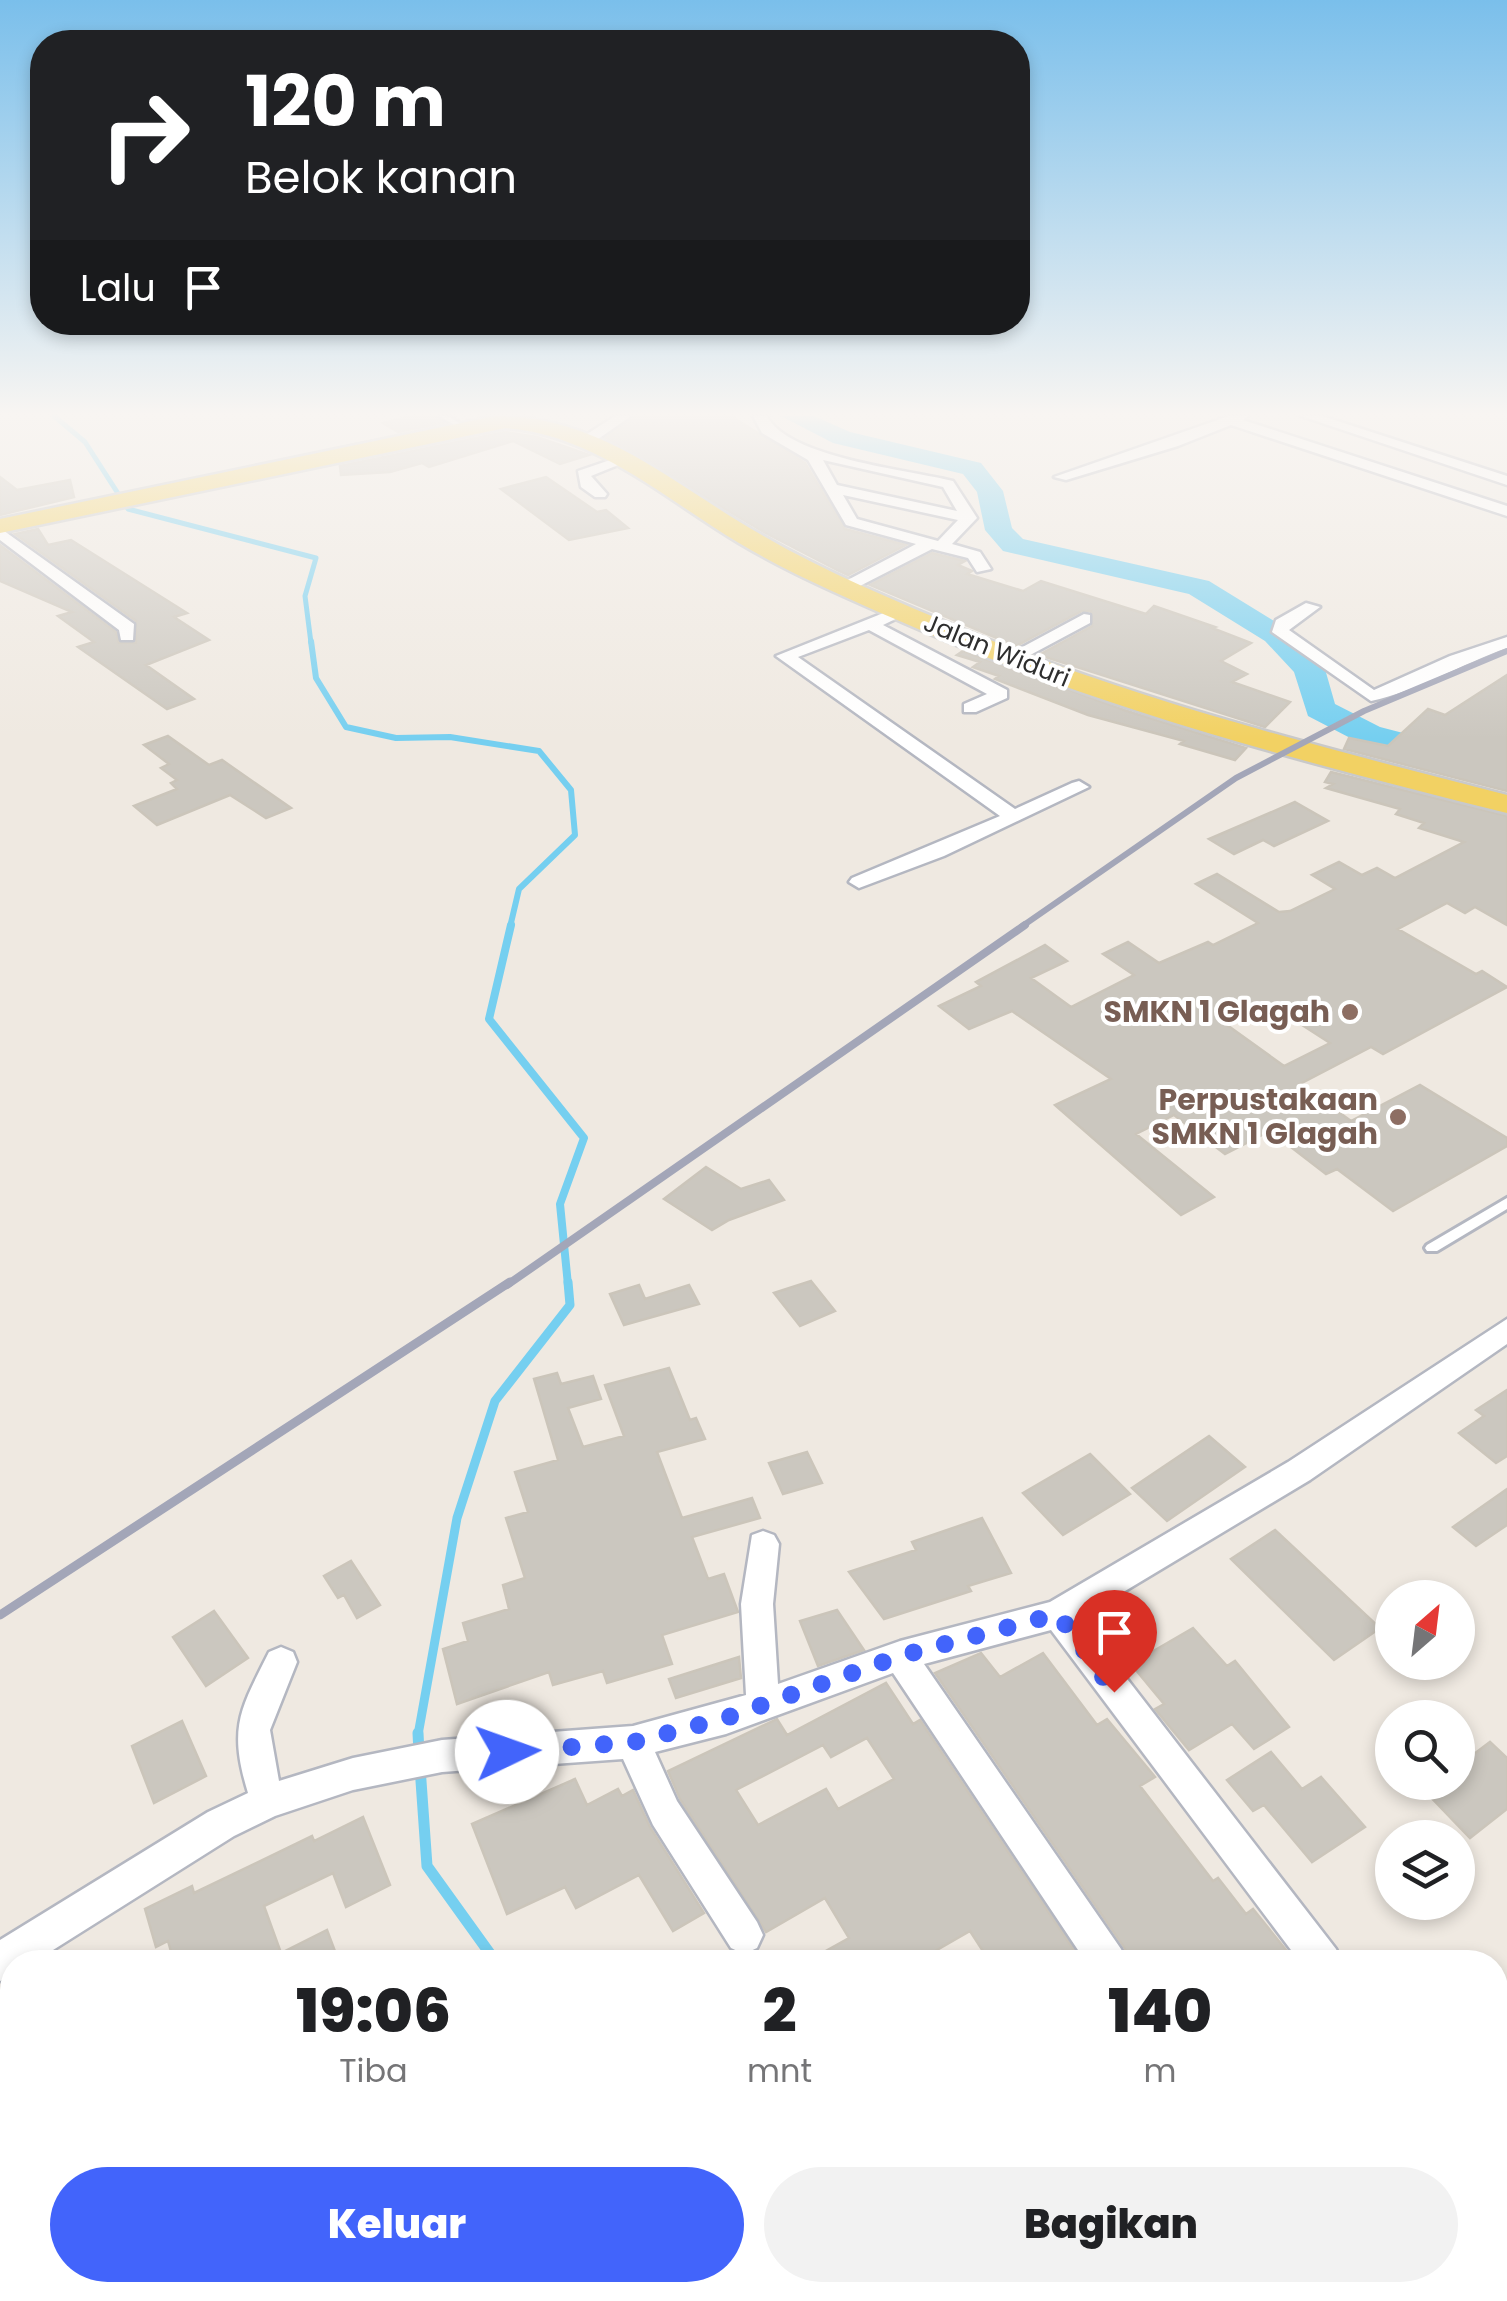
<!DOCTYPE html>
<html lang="id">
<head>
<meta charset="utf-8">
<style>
  body { margin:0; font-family:Poppins,sans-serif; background:#f2f2f2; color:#202124; height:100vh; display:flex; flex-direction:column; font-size:38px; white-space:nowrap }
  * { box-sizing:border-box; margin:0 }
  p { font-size:32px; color:#757577 }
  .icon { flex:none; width:55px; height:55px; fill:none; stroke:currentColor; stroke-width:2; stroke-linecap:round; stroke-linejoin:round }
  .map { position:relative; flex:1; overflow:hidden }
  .drawer { position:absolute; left:0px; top:1950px; width:1508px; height:352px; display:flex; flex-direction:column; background:#fff; border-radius:40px 40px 0 0; box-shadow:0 5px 15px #0003 }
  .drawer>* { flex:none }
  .top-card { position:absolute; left:30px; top:30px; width:1000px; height:305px; border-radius:40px; box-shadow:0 5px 15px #0003; background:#202124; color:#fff; overflow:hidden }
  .needle { width:65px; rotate:28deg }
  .fabs { position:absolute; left:1375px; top:1580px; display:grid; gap:20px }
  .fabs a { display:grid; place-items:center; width:100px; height:100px; border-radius:50%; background:#fff; box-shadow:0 5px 15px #0003; font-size:50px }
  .pin { position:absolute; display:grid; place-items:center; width:85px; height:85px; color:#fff; margin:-102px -42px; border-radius:50% 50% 50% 0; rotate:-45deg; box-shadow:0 0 10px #0007 }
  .pin .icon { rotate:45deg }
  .me { position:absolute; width:110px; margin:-55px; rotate:87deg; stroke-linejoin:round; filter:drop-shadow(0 0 8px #0008) }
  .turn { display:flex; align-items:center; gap:35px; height:210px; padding:0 50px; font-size:45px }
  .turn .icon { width:130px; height:130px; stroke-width:2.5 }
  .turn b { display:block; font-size:70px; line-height:85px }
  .then { display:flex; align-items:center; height:95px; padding:0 50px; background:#0003; gap:20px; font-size:38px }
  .eta { display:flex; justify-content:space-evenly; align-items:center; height:170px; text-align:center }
  .eta b { font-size:60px; font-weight:800; line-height:70px }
  .cta { display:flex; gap:20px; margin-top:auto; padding:20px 50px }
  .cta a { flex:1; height:115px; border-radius:60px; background:#4264fb; color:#fff; font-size:40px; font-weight:800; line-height:115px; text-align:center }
  .cta a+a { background:#f2f2f2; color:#202124 }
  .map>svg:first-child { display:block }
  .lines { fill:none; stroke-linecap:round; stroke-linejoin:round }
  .stream-far4 { stroke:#75cff0; stroke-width:5 }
  .stream-far3 { stroke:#75cff0; stroke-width:6 }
  .stream-far2 { stroke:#75cff0; stroke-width:8 }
  .stream-far1 { stroke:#75cff0; stroke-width:9 }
  .stream { stroke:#75cff0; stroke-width:11 }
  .river { fill:#75cff0; fill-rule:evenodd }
  .building { fill:#cbc7bf; stroke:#cbc5ba; stroke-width:2.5; fill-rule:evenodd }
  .lane-casing { stroke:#b4b7c1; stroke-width:6 }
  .street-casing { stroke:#b4b7c1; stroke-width:5 }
  .primary-casing { stroke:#c9c9c9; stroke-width:5 }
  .lane { fill:#fff; fill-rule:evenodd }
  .street { fill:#fff; fill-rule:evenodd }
  .primary { fill:#f2d163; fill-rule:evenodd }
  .rail-far2 { stroke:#a3a6b8; stroke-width:6 }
  .rail-far1 { stroke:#a3a6b8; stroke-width:8 }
  .rail { stroke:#a3a6b8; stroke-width:9 }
  .route { stroke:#4264fb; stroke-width:18; stroke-dasharray:0 32.4 }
  .education-dot { fill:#8d6e63; stroke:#fff; stroke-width:4 }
  .labels { text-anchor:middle; stroke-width:8; stroke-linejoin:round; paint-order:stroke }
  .far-street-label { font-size:25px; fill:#2e2e2e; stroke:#fff }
  .education-label { font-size:30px; font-weight:bold; fill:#785e54; stroke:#fff; text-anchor:end }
</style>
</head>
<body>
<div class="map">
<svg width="1507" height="2301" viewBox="0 0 1507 2301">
  <rect width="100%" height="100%" fill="#efe9e1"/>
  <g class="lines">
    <path class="stream-far4" d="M54 416 85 442 128 509 316 558 305 596 311 643"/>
    <path class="stream-far3" d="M311 641 316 678 346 727 396 738 450 737 539 751 571 790 575 835 519 889 510 927"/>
    <path class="stream-far2" d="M511 925 489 1019 584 1138 560 1204 568 1285"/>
    <path class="stream-far1" d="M418 1735 457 1518 495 1401 570 1305 568 1282"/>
    <path class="stream" d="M418 1733 419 1753
      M420 1767 427 1866 496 1962
      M688 2290 689 2301"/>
    <path class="river" d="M781 416H814L850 432 981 463 1003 491 1012 528 1023 539 1209 581 1287 629 1325 669 1335 704 1380 727 1507 760V780L1356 741 1308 716 1294 672 1265 641 1189 594 1003 551 985 530 977 492 963 474 833 443Z"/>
  </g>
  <path class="building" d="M411 416H435L443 423 398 432 383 423Z
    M635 416H731L805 463 845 529 906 545 848 575 837 570 762 531 606 438Z
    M505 432 537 437 589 455 560 464 513 441 429 467 422 463 390 472 341 475 340 466Z
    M0 477 17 490 70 480 74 497 0 515Z
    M546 477 597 512 606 510 628 528 569 540 501 489Z
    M38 529 48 545 71 540 187 613 174 617 209 640 146 665 194 699 167 709 78 647 94 642 58 616 72 612 0 581V545L116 632 119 643H136V621L15 534Z
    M932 553 965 561 958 565 972 571 967 574 1023 591 1041 581 1146 614 1154 606 1215 627 1212 628 1251 643 1221 661 1247 674 1232 682 1290 702 1265 727 1039 655 1092 626 1091 611H1082L1016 646 870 585Z
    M963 651 1124 710 1246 748 1235 760 1180 744 1184 741 1088 715 995 679 999 676 973 667 980 662 957 655Z
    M1507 675V791L1344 749 1349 738 1388 746 1428 709 1445 715Z
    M168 736 209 765 222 760 291 808 266 818 230 795 157 825 134 806 177 789 171 783 177 780 161 768 169 764 144 745Z
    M1331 772 1507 816V925L1475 907 1465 913 1447 903 1398 929 1476 974 1482 971 1507 987 1383 1054 1371 1047 1300 1084 1351 1121 1420 1085 1507 1138V1146L1393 1211 1337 1169 1326 1174 1270 1131 1225 1154 1174 1115 1136 1134 1214 1197 1181 1215 1055 1105 1111 1079 1012 1011 969 1029 939 1006 981 986 976 982 1045 945 1067 961 1031 978 1071 1007 1134 975 1103 954 1128 942 1159 963 1208 942 1213 945 1258 923 1196 884 1217 874 1279 912 1290 911 1335 889 1312 875 1339 862 1362 875 1377 868 1395 878 1464 842 1419 828 1424 823 1396 814 1400 809 1326 788 1333 784 1325 782ZM1268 1003 1330 1043 1284 1066 1227 1025Z
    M1295 802 1328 821 1274 846 1263 840 1234 854 1209 839Z
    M706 1167 741 1189 769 1180 784 1200 729 1220 712 1230 664 1199Z
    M811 1281 835 1311 800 1326 774 1293Z
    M639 1285 645 1299 689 1285 699 1304 624 1325 610 1294Z
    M669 1368 690 1420 696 1418 705 1439 657 1452 682 1518 752 1498 760 1518 692 1537 708 1579 724 1574 738 1612 662 1635 672 1664 607 1683 603 1671 553 1685 549 1672 457 1704 443 1649 468 1641 463 1623 509 1609 503 1585 525 1578 506 1518 528 1512 515 1472 558 1460 534 1379 557 1373 561 1384 593 1376 601 1399 568 1408 583 1447 624 1436 605 1385Z
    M1507 1390V1456L1496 1463 1459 1433 1484 1416 1476 1410Z
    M1209 1436 1245 1467 1167 1521 1132 1488Z
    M807 1452 822 1483 783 1494 769 1463Z
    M1090 1454 1130 1494 1063 1535 1023 1493Z
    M1507 1489V1525L1476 1546 1453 1527Z
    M982 1518 1011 1573 968 1586 971 1591 884 1619 849 1572 916 1550 912 1542Z
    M1275 1530 1380 1628 1334 1660 1231 1559Z
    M351 1561 380 1605 357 1618 344 1595 338 1598 324 1576Z
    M837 1610 864 1650 818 1666 800 1621Z
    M214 1611 248 1658 206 1686 173 1637Z
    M1193 1628 1227 1666 1235 1661 1289 1727 1254 1749 1232 1724 1189 1750 1155 1709 1164 1704 1131 1664Z
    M981 1653 1000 1677 1043 1653 1097 1725 1107 1719 1155 1777 1140 1786 1213 1881 1218 1878 1246 1914 1253 1909 1286 1950 1268 1962H1131L1124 1947 935 1673Z
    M739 1657 741 1678 676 1698 669 1679Z
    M886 1683 913 1724 920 1720 1082 1962H990L970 1931 937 1950 944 1962H806L849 1938 825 1898 766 1932 680 1799 668 1771 777 1719 787 1735ZM867 1738 894 1779 838 1809 826 1789 758 1825 736 1790 823 1745 831 1757Z
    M182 1721 206 1776 154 1803 132 1746Z
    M1490 1742 1507 1758V1809L1470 1838 1425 1791 1436 1782H1458V1766Z
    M1271 1752 1302 1789 1321 1777 1365 1827 1312 1862 1264 1805 1253 1811 1227 1780Z
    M575 1779 587 1805 618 1789 622 1796 633 1790 650 1827 704 1913 673 1931 639 1875 576 1908 565 1887 507 1914 472 1824Z
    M363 1817 390 1885 346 1907 333 1873 264 1906 281 1953 327 1930 339 1962H174L168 1941 156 1947 145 1909 192 1886 194 1893 312 1836 314 1841Z"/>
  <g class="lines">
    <g class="lane-casing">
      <path id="lane" d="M439 416H448L468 429 463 430Z
        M1507 1198V1209L1437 1251H1427L1425 1248 1427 1245Z"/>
    </g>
    <g class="street-casing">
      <path id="street" d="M615 416H631L591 444H581V438Z
        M753 416H767C788 458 909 470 953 481L977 518 952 544 980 552 991 569 977 572 968 558 932 549 854 589H842V583L916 544 846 525 808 460 762 433ZM823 460 943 487 957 511 837 485ZM843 495 958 520 938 541 857 519Z
        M1229 416H1248L1243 420 1507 506V516L1231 425 1178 446 1066 480 1054 477Z
        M1301 416H1322L1507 476V485Z
        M616 458 628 461 591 476 607 494 605 497H595L581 487 578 471Z
        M0 528 134 624 133 640H121L119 630 0 540Z
        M1306 603 1320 607 1289 630 1374 690 1450 656 1507 637V648C1461 664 1418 691 1371 701L1272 632 1276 620Z
        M896 608 910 612 883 625 1007 690V698L976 712H964V704L987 694 869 630 798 657 1015 809 1072 783 1079 781 1089 787 944 856 859 888 849 882 852 878 1000 816 776 656Z
        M1084 614 1090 615V623L1019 661 1004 657Z
        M1507 1319V1344L1310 1480 1080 1618 1336 1949 1342 1962H1300L1051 1630 924 1664 1121 1949 1127 1962H1086L893 1673 726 1734 655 1752 677 1801 757 1922 763 1935 757 1948 744 1954 731 1948 653 1825 623 1759 442 1772 353 1790 275 1816 234 1836 34 1962H12V1976L0 1981V1940L208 1812 248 1793C228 1727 240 1710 269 1652L281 1647 293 1652 297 1662 270 1730 279 1781 353 1758 442 1740 633 1726 746 1695 741 1604 752 1535 763 1531 774 1535 779 1544 773 1604 778 1684 900 1641 1050 1602 1288 1462Z
        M0 2051 12 2057V2147L0 2142Z
        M1507 2114V2154L1495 2159V2119Z
        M12 2165V2208L0 2214V2170Z
        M1495 2206 1507 2211V2266L1495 2261Z
        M33 2290H75L74 2301H32Z"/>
    </g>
    <g class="primary-casing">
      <path id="primary" d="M495 416C602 416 672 484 760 534 825 572 896 601 965 630 1141 702 1324 748 1507 795V813C1301 762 1097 708 902 622 847 598 791 574 739 543 665 499 594 434 505 428L0 533V519Z"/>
    </g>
    <use href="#lane" class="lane"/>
    <use href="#street" class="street"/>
    <use href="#primary" class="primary"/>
    <path class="rail-far2" d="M1021 927 1236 778 1364 711 1507 651"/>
    <path class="rail-far1" d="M507 1285 1025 925"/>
    <path class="rail" d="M0 1615 510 1282"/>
  </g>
  <linearGradient id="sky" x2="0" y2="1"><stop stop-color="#7abfeb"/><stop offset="0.56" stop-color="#f8f5f2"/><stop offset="1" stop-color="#f8f5f2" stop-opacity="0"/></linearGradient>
  <rect width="1507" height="739" fill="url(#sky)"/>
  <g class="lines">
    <path class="route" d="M507 1752 634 1742 726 1718 900 1656 1058 1614 1114 1692"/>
  </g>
  <g class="education-dot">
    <circle cx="1350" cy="1012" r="10"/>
    <circle cx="1398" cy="1117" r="10"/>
  </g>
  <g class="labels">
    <g class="far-street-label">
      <text transform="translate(997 650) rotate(22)" y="9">Jalan Widuri</text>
    </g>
    <g class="education-label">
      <text x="1330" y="1022">SMKN 1 Glagah</text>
      <text x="1378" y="1110">Perpustakaan<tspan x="1378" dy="34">SMKN 1 Glagah</tspan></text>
    </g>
  </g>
</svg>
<div class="fabs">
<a><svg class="needle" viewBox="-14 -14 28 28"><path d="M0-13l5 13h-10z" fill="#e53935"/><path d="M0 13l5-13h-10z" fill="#757577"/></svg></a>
<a><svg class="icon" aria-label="search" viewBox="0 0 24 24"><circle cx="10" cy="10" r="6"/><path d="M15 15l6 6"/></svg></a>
<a><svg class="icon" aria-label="layers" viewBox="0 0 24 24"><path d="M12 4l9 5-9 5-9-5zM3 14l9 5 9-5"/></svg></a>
</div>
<div class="pin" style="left:1114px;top:1692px;background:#d93025"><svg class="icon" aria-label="arrive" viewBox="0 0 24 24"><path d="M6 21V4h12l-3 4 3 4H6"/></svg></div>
<svg class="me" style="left:507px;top:1752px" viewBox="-20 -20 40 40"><circle r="19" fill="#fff"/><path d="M0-13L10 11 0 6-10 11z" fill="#4264fb"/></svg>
<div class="top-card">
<div class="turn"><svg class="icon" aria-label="right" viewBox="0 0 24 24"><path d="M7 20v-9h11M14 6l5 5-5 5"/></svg><div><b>120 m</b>Belok kanan</div></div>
<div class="then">Lalu<svg class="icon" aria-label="arrive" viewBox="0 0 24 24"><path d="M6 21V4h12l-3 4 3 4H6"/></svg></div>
</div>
<section class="drawer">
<div class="eta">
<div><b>19:06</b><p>Tiba</p></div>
<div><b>2</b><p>mnt</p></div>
<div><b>140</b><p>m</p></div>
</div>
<div class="cta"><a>Keluar</a><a>Bagikan</a></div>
</section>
</div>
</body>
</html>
